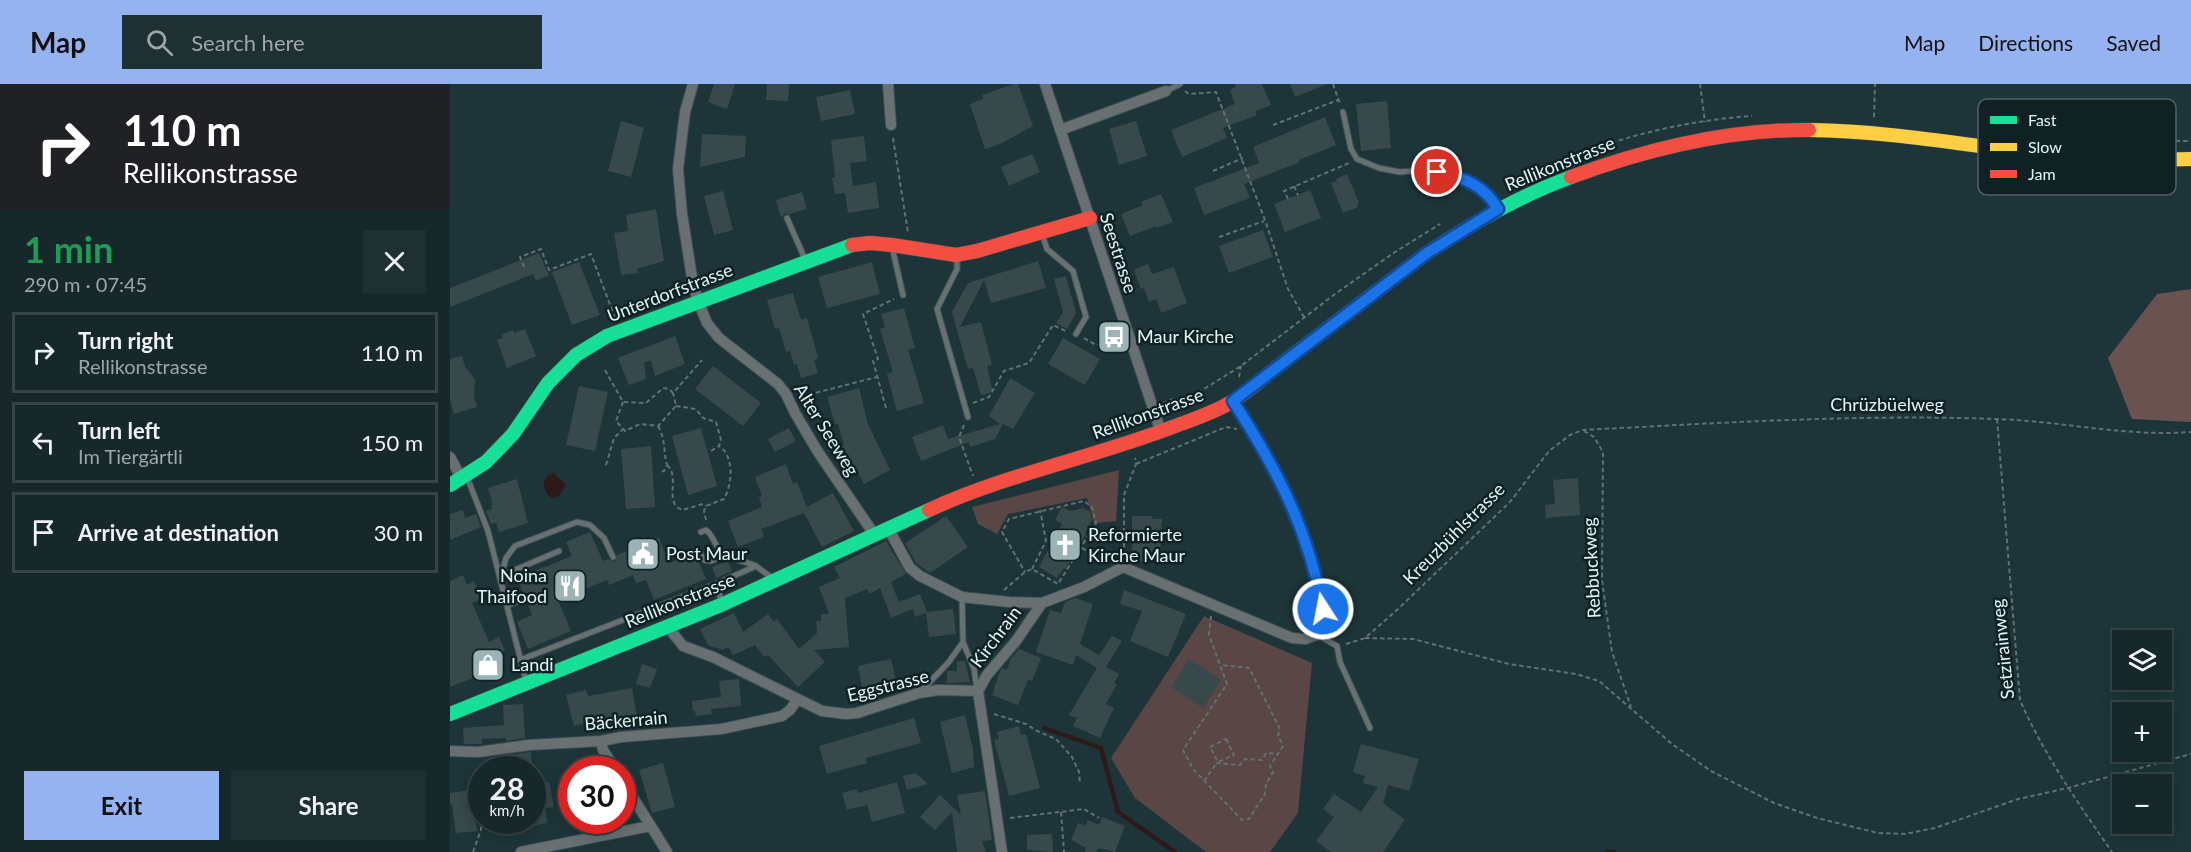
<!DOCTYPE html>
<html lang="en">
<head>
<meta charset="utf-8">
<style>
  body { margin:0; font-family:Lato,sans-serif; background:#1f3032; color:#f1f3f6; height:100vh; display:flex; flex-direction:column; font-size:22px; white-space:nowrap }
  * { box-sizing:border-box; margin:0 }
  p { font-size:20px; color:#9ea6a8 }
  .icon { flex:none; width:33px; height:33px; fill:none; stroke:currentColor; stroke-width:2; stroke-linecap:round; stroke-linejoin:round }
  .map { position:relative; flex:1; overflow:hidden }
  .details { display:flex; flex-direction:column; background:#16282a; width:450px }
  .details>* { flex:none }
  .top-card { background:#202124; color:#fff; overflow:hidden }
  .buttons { position:absolute; left:1662px; top:546px; display:grid; gap:12px }
  .buttons a { display:grid; place-items:center; width:60px; height:60px; border-radius:0px; background:#16282a; box-shadow:0 3px 15px #0003,0 0 0 2px #354447; font-size:30px }
  .speed { position:absolute; left:18px; top:672px; display:flex; gap:12px; font-size:30px; font-weight:700; text-align:center }
  .speed>* { display:grid; place-content:center; width:78px; height:78px; border-radius:50%; background:#16282a; box-shadow:0 3px 15px #0003,0 0 0 2px #354447; line-height:1 }
  .speed small { font-size:15px; font-weight:400 }
  .speed .limit { border:9px solid #d22; background:#fff; color:#111 }
  .pin { position:absolute; display:grid; place-items:center; width:51px; height:51px; color:#fff; margin:-26px; border:3px solid #fff; border-radius:50%; box-shadow:0 2px 6px #0007 }
  .me { position:absolute; width:66px; margin:-33px; rotate:349deg; stroke-linejoin:round; filter:drop-shadow(0 0 4px #0008) }
  .turn { display:flex; align-items:center; gap:21px; height:126px; padding:0 24px; font-size:27px }
  .turn .icon { width:78px; height:78px; stroke-width:2.5 }
  .turn b { display:block; font-size:42px; line-height:51px }
  .round { display:grid; place-items:center; flex:none; width:63px; height:63px; border-radius:0px; background:#1f3032 }
  .headline { display:flex; align-items:center; justify-content:space-between; height:102px; padding:0 24px }
  h1 { font-size:36px; font-weight:700; line-height:45px; color:#1e9e55 }
  .primary-button { display:flex; gap:12px; margin-top:auto; padding:12px 24px }
  .primary-button a { flex:1; height:69px; border-radius:0px; background:#95b2f1; color:#111; font-size:24px; font-weight:700; line-height:69px; text-align:center }
  .primary-button a+a { background:#1f3032; color:#f1f3f6 }
  ul { padding:0; list-style:none }
  li { display:flex; align-items:center; gap:18px; height:81px; margin:0 12px 9px; padding:0 12px; border:3px solid #354447; border-radius:0px }
  li div { flex:1 }
  li b { display:block; font-size:22px }
  li em { font-style:normal }
  header { display:flex; align-items:center; gap:36px; box-sizing:border-box; height:84px; padding:0 30px; background:#95b2f1; color:#111 }
  header strong { font-size:28px }
  nav { display:flex; gap:33px; margin-inline-start:auto; font-size:21px }
  .search { width:420px; height:54px; background:#1f3032; display:flex; align-items:center; gap:15px; box-sizing:border-box; padding:0 21px; border-radius:0px; color:#9ea6a8; font-size:22px }
  main { display:flex; flex:1; min-height:0 }
  .map>svg:first-child { display:block }
  .green { fill:#5a4645 }
  .forest { fill:#6a5250 }
  .water { fill:#2d1917 }
  .lines { fill:none; stroke-linecap:round; stroke-linejoin:round }
  .stream { stroke:#2d1917; stroke-width:4.5 }
  .building { fill:#38494b }
  .lane-casing { stroke:#3f5255; stroke-width:7 }
  .street-casing { stroke:#3f5255; stroke-width:12 }
  .fast-casing { stroke:#3f5255; stroke-width:15 }
  .slow-casing { stroke:#3f5255; stroke-width:15 }
  .jam-casing { stroke:#3f5255; stroke-width:15 }
  .path { stroke:#637071; stroke-width:2; stroke-dasharray:4.5 3; stroke-linecap:butt }
  .lane { stroke:#687072; stroke-width:5 }
  .street { stroke:#687072; stroke-width:10 }
  .fast { stroke:#16e098; stroke-width:14 }
  .slow { stroke:#ffcf43; stroke-width:14 }
  .jam { stroke:#f24e42; stroke-width:14 }
  .route-casing { stroke:#114b97; stroke-width:15 }
  .route { stroke:#1a73e8; stroke-width:10 }
  .labels { text-anchor:middle; stroke-width:5; stroke-linejoin:round; paint-order:stroke }
  .street-label { font-size:18px; fill:#e1f7fa; stroke:#102124 }
  .poi-label { font-size:18px; fill:#e1f7fa; stroke:#102124; text-anchor:start }
  .key { fill:#102124; stroke:#4f6164; stroke-width:1.5 }
  .key-label { font-size:16px; fill:#e1f7fa }
</style>
</head>
<body>
<header>
<strong>Map</strong>
<div class="search"><svg class="icon" aria-label="search" viewBox="0 0 24 24"><circle cx="10" cy="10" r="6"/><path d="M15 15l6 6"/></svg>Search here</div>
<nav><a>Map</a><a>Directions</a><a>Saved</a></nav>
</header>
<main>
<section class="details">
<div class="top-card">
<div class="turn"><svg class="icon" aria-label="right" viewBox="0 0 24 24"><path d="M7 20v-9h11M14 6l5 5-5 5"/></svg><div><b>110 m</b>Rellikonstrasse</div></div>
</div>
<div class="headline"><div><h1>1 min</h1><p>290 m · 07:45</p></div><a class="round"><svg class="icon" aria-label="close" viewBox="0 0 24 24"><path d="M6 6l12 12M18 6L6 18"/></svg></a></div>
<ul>
<li><svg class="icon" aria-label="right" viewBox="0 0 24 24"><path d="M7 20v-9h11M14 6l5 5-5 5"/></svg><div><b>Turn right</b><p>Rellikonstrasse</p></div><em>110 m</em></li>
<li><svg class="icon" aria-label="left" viewBox="0 0 24 24"><path d="M17 20v-9H6M10 6l-5 5 5 5"/></svg><div><b>Turn left</b><p>Im Tiergärtli</p></div><em>150 m</em></li>
<li><svg class="icon" aria-label="arrive" viewBox="0 0 24 24"><path d="M6 21V4h12l-3 4 3 4H6"/></svg><div><b>Arrive at destination</b></div><em>30 m</em></li>
</ul>
<div class="primary-button"><a>Exit</a><a>Share</a></div>
</section>
<div class="map">
<svg width="1741" height="768" viewBox="0 0 1741 768">
  <rect width="100%" height="100%" fill="#1d3538"/>
  <path class="green" d="M669 386 666 437 644 439 637 414 558 430 547 450 528 440 522 423Z
    M754 532 862 579 848 729 820 768H756L685 714 661 674Z"/>
  <path class="forest" d="M1741 205V338L1682 335 1658 274 1707 210Z"/>
  <path class="water" d="M104 389 116 401 108 413 102 415C92 407 90 393 104 389Z"/>
  <g class="lines">
    <path class="stream" d="M594 644 651 664 668 728 725 768
      M1157 768H1164"/>
  </g>
  <path class="building" d="M264 0H285L277 25 258 18Z
    M317 0H339L338 17 316 16Z
    M564 0H568L583 42 550 60 535 65 520 20 533 15 532 11Z
    M785 0H812L821 21 805 27 807 31 773 44 777 54 732 73 721 46 785 20 780 6 786 3Z
    M840 0H877L845 13Z
    M400 6 405 30 371 37 366 13Z
    M937 17 941 64 911 67 906 20Z
    M875 33 886 61 849 76 850 78 794 100 800 114 754 131 744 104 809 79 803 63Z
    M171 37 194 44 181 93 158 87Z
    M686 37 697 72 669 81 659 45Z
    M252 50 296 52 295 73 250 83Z
    M414 52 417 77 400 79 403 102 426 98 429 124 398 129 395 109 385 110 382 94 385 93 381 56Z
    M582 70 590 88 559 102 551 83Z
    M897 90 909 119 907 120 908 123 893 129 881 99 887 97 886 95Z
    M860 106 871 134 835 148 824 120Z
    M273 107 283 146 264 151 254 112Z
    M352 108 357 125 340 130 336 129 331 133 326 116Z
    M711 110 723 138 707 144 706 142 680 152 671 130 693 121 691 118Z
    M206 125 214 177 187 185 188 189 171 191 164 149 178 147 176 131Z
    M813 146 823 173 779 189 769 162Z
    M89 169 99 191 86 197 83 190 0 223V204Z
    M588 177 596 204 541 219 534 196 510 243 531 238 542 281 537 282 543 308 531 311 523 284 518 285 502 228 518 199Z
    M129 178 150 231 122 241 102 188Z
    M422 178 430 210 377 224 368 193Z
    M698 180 702 190 724 183 737 219 711 229 706 215 699 218 694 204 691 205 684 186Z
    M616 192 626 229 617 245 606 239 613 228 604 195Z
    M343 209 351 236 357 234 368 274 364 276 368 289 351 294 347 280 344 281 340 267 336 268 329 244 325 245 317 216Z
    M454 224 465 264 458 266 474 319 447 327 437 290 443 288 430 245 435 243 431 230Z
    M75 245 86 272 57 284 47 256 53 254 52 250 63 246 64 249Z
    M225 252 235 280 205 292 201 277 194 278 196 295 179 301 168 274Z
    M613 254 650 275 635 301 598 280Z
    M12 272 15 283 25 295 24 312 27 323 4 330 0 315V275Z
    M263 282 311 319 293 342 245 305Z
    M560 294 585 309 563 345 553 340 545 355 520 363 519 358 471 377 462 353 493 341 498 355 550 340 539 332Z
    M129 302 158 308 145 367 116 361Z
    M409 304 418 340 440 386 414 400 405 383 402 384 391 362 394 361 388 340H385L377 313Z
    M251 344 267 402 238 411 222 352Z
    M339 344 346 357 325 368 318 355Z
    M201 362 205 423 176 425 171 365Z
    M336 380 343 400 347 398 357 423 383 409 404 447 372 463 354 429 311 445 314 453 288 463 278 437 312 423 309 413 312 412 305 393Z
    M1128 394 1130 431 1096 434 1095 421 1105 420 1103 396Z
    M67 395 78 439 49 448 46 439 41 440 36 427 42 425 41 421H43L38 404Z
    M612 423 621 427 633 424 640 428 642 436 635 449 636 450 615 485 614 484 607 494 589 483 612 440 605 436Z
    M13 426 15 434 26 430 31 443 0 456V430Z
    M496 432 518 463 480 489 466 479 455 459Z
    M682 432H702V435H712L710 477 682 478Z
    M140 448 153 477 158 475 165 478 167 471 209 454 219 479 245 469 256 495 204 516 196 496 186 499 183 491 159 501 157 496 108 516 121 547 78 565 67 538 82 531 78 520 81 514 79 511H74L67 494 122 472 116 458Z
    M436 457 456 490 441 498 449 518 470 510 477 528 503 525 506 550 479 553 476 529 465 533 463 525 441 534 430 504 420 510 417 505 395 514 399 563 364 566 375 578 348 603 318 571 314 573 305 561 283 571 278 563 272 566 258 561 250 545 284 529 293 548 318 530 324 538 327 535 349 565 367 549 366 537H371V530H379L369 503 390 494 384 483Z
    M278 477 282 487 266 494 262 483Z
    M13 491 17 501 24 497 32 515 22 519 39 558 49 553 55 567 45 572 50 583 0 603V497Z
    M674 506 736 530 718 573 680 557 692 527 670 520Z
    M625 514 643 520 630 560 649 571 662 552 672 557 656 583 669 590 664 599 667 600 656 620 664 624 650 654 623 642 627 634 619 631 647 584 626 571 623 581 586 568 600 526 611 529 615 518Z
    M569 565 591 574 582 597 578 596 568 621 542 611 550 587 552 584 557 586 561 574Z
    M441 575 446 597 412 604 408 582Z
    M739 575 771 596 753 624 721 603Z
    M507 577H515L520 598 497 599V587H507Z
    M192 580 207 585 200 604 186 600Z
    M289 595 291 622 261 625 262 630 246 632 245 627H243L242 617 271 613 269 597Z
    M182 604 189 644 163 647 160 633 124 642 116 611 136 606 138 612Z
    M73 620 75 654 56 657V654L32 655V660H14L13 644 54 641 53 621Z
    M515 631 523 665 524 683 502 689 490 638Z
    M464 634 471 659 416 674 417 679 377 690 369 662Z
    M569 642 571 651 576 650 590 704 559 712 544 656 549 655 547 648Z
    M911 660 969 675 959 707 938 701 933 719 955 736 933 768H881L866 757 884 733 873 725 884 710 911 728 928 703 913 699 915 692 903 688Z
    M81 668 82 678 60 681 58 671Z
    M213 679 225 723 202 729 189 686Z
    M466 689 478 700 457 706 453 692Z
    M99 698 104 723 95 724 97 739 82 742V701Z
    M447 698 455 729 422 738 417 721 397 726 392 709 407 705 408 709Z
    M21 706 27 747 6 749 2 720 0 721V709Z
    M535 707 542 756 532 757 536 768H507L502 728 485 746 470 733 490 711 511 731 507 711Z
    M652 733 675 742 665 768 648 764 646 768H635L636 764 621 756 628 739 636 742 638 736 649 741Z
    M602 750 603 768 577 766V751Z"/>
  <g class="lines">
    <g class="lane-casing">
      <path id="lane" d="M716 7 730 0
        M893 28 901 65 907 75 929 84 950 88 972 86 1001 91 1029 103 1040 111 1047 124
        M337 134 355 175
        M592 150 597 165 623 187 636 233 626 250
        M442 163 453 211
        M507 172V185L487 225 518 333
        M17 393 38 447 76 597
        M251 448 256 446C263 451 264 460 270 466 277 475 295 477 306 482
        M249 467 254 476 261 477 276 471
        M51 492 56 474 65 462 127 438 140 441 154 454 163 473
        M51 492 109 467
        M268 499 271 519
        M512 513 513 558 524 585 527 606
        M58 521 76 515
        M867 551 887 562 890 578 920 644
        M70 576 268 499 306 482 322 494
        M471 607 498 579 513 558"/>
    </g>
    <g class="street-casing">
      <path id="street" d="M243 0 235 28 228 85 232 130 243 200 248 217 257 239 269 254 328 300 336 310 345 329 368 368 424 450
        M438 0 441 41
        M595 0 711 348
        M610 46 716 7
        M0 373 12 395
        M438 444 460 484 470 492 512 513 559 518 592 519
        M218 543 233 562 263 573 372 627 396 630 407 629 469 609 488 606 528 607
        M528 607 537 591 566 557 592 519 634 503 673 483 842 554 855 555 867 551C869 547 872 542 873 538 875 528 872 516 870 506 856 437 821 375 783 317
        M528 607 552 768
        M151 657 153 666 166 686
        M0 667 28 668 79 661 151 657 171 653 272 645 332 632 340 626 347 616
        M172 696 217 768
        M71 768 200 742"/>
    </g>
    <g class="fast-casing">
      <path id="fast" d="M827 283 977 169C1023 139 1069 112 1121 93
        M0 401 36 378 63 350 98 299 126 271 157 252 402 161
        M0 630 271 521 479 426"/>
    </g>
    <g class="slow-casing">
      <path id="slow" d="M1359 46C1448 47 1534 65 1622 73 1662 76 1701 76 1741 75"/>
    </g>
    <g class="jam-casing">
      <path id="jam" d="M1121 93C1197 65 1277 45 1359 46
        M402 161 420 159 442 161 506 171 527 167 640 134
        M479 426C557 390 641 374 720 344 741 336 764 329 783 317 799 307 813 294 827 283"/>
    </g>
    <path class="path" d="M883 0 890 20
      M1250 0 1255 38
      M735 7 739 10 766 8 815 136 838 205 854 233
      M1424 33 1425 0
      M823 41 888 16
      M1546 47 1651 56 1741 57
      M443 54 458 149
      M763 87 793 74
      M1085 89C1152 57 1227 37 1302 32
      M844 102 848 111
      M838 115 834 107 899 79
      M769 153 814 137
      M74 183 70 173 91 165 99 186 141 170 165 234
      M634 254 646 261 668 255
      M155 286 173 318 196 319 213 304 219 305 223 309 252 276
      M789 293 791 282
      M351 309H365L427 293
      M173 318 166 337 175 347 190 340 208 342 226 322 223 309
      M523 319 539 313 554 287 579 279 603 241 618 248
      M713 319 723 315 732 316 741 313 791 282 885 210 945 168 990 140
      M226 322 246 325 253 334 266 338 271 356 269 362 261 367
      M436 324 423 277 428 275 413 230 444 215
      M1547 335 1570 616C1594 671 1628 719 1662 768
      M514 341 509 353 523 392
      M208 342C216 356 213 366 217 381L214 387 209 388
      M1134 347 1144 353 1153 368 1152 496 1162 568 1181 623
      M686 380 776 343 787 345
      M156 381 164 354 173 345
      M217 381C231 393 213 418 232 426L253 420 256 422
      M256 436 254 427 256 422 274 415C282 401 285 372 269 362
      M632 464 656 478
      M674 471V411L686 380 685 374
      M582 485 596 457 590 426
      M554 506 575 488 582 485 608 500 646 439 642 423 634 417 559 435 552 448 575 488
      M761 532 759 551 777 600 733 666 743 685 792 736 799 735 815 710 816 700 823 688 820 682 833 662 828 651 830 645 799 584 770 581
      M915 554 963 555 1059 580 1126 590 1149 597 1222 660 1261 687 1324 719 1367 734 1428 749 1455 750 1485 744 1568 715 1618 704 1741 670
      M896 560 915 554 948 525 1060 418 1099 367 1120 351 1132 346C1270 339 1408 330 1546 335 1611 337 1676 353 1741 348
      M544 630 576 640 587 647 606 655 622 673 629 688 630 700
      M776 655 784 671 768 678 760 663Z
      M766 679 790 681 795 675 812 676 816 669 828 670
      M754 697 766 680
      M611 728 614 768
      M560 734 634 725 649 734
      M23 768 31 746 32 710"/>
    <use href="#lane" class="lane"/>
    <use href="#street" class="street"/>
    <use href="#fast" class="fast"/>
    <use href="#slow" class="slow"/>
    <use href="#jam" class="jam"/>
  </g>
  <g class="lines">
    <g class="route-casing">
      <path id="route" d="M873 525C858 445 827 385 783 317L977 169 1048 125C1034 101 1013 93 987 88"/>
    </g>
    <use href="#route" class="route"/>
  </g>
  <defs>
    <g id="bus-square" transform="scale(1.725)"><rect x="-9" y="-9" width="18" height="18" rx="4" fill="#9cb3b6" stroke="#102124"/><path d="M-5-6H5V4H4V6H2V4H-2V6H-4V4H-5ZM-3.5-4V0h7V-4ZM-3.5 1.2v1.5H-2V1.2ZM2 1.2v1.5H3.5V1.2Z" fill="#fff"/></g>
    <g id="church-square" transform="scale(1.725)"><rect x="-9" y="-9" width="18" height="18" rx="4" fill="#9cb3b6" stroke="#102124"/><path d="M-1.2-6h2.4v3.5h3.3v2.4h-3.3V6h-2.4V-.1h-3.3v-2.4h3.3Z" fill="#fff"/></g>
    <g id="civic-square" transform="scale(1.725)"><rect x="-9" y="-9" width="18" height="18" rx="4" fill="#9cb3b6" stroke="#102124"/><path d="M-.6-6.5H3V-4.5H.6V-3L4-1V1h2V6H-6V1h2V-1L-.6-3ZM-1.2 2.5V6h2.4V2.5Z" fill="#fff"/></g>
    <g id="restaurant-square" transform="scale(1.725)"><rect x="-9" y="-9" width="18" height="18" rx="4" fill="#9cb3b6" stroke="#102124"/><path d="M-5-6h1v4h1v-4h1v4h1v-4h1v5L-1.5 .5V6h-2V.5L-5-1ZM5-6V6H3V1.5H1.5Q1.5-4 5-6Z" fill="#fff"/></g>
    <g id="shop-square" transform="scale(1.725)"><rect x="-9" y="-9" width="18" height="18" rx="4" fill="#9cb3b6" stroke="#102124"/><path d="M-5-2.5h2.3a2.7 3.5 0 0 1 5.4 0H5L5.5 6h-11ZM-1.5-2.5h3a1.5 2.3 0 0 0-3 0Z" fill="#fff"/></g>
  </defs>
  <g fill-rule="evenodd">
    <use href="#bus-square" x="664" y="253"/>
    <use href="#church-square" x="615" y="461"/>
    <use href="#civic-square" x="193" y="470"/>
    <use href="#restaurant-square" x="120" y="502"/>
    <use href="#shop-square" x="38" y="581"/>
  </g>
  <g class="labels">
    <g class="street-label">
      <text transform="translate(1110 80) rotate(-22)" y="6">Rellikonstrasse</text>
      <text transform="translate(668 169) rotate(72)" y="6">Seestrasse</text>
      <text transform="translate(220 209) rotate(-21)" y="6">Unterdorfstrasse</text>
      <text x="1437" y="327">Chrüzbüelweg</text>
      <text transform="translate(698 330) rotate(-20)" y="6">Rellikonstrasse</text>
      <text transform="translate(376 346) rotate(58)" y="6">Alter Seeweg</text>
      <text transform="translate(1004 450) rotate(-45)" y="6">Kreuzbühlstrasse</text>
      <text transform="translate(1142 484) rotate(-93)" y="6">Rebbuckweg</text>
      <text transform="translate(230 517) rotate(-22)" y="6">Rellikonstrasse</text>
      <text transform="translate(546 553) rotate(-53)" y="6">Kirchrain</text>
      <text transform="translate(1553 565) rotate(-96)" y="6">Setzirainweg</text>
      <text transform="translate(438 602) rotate(-14)" y="6">Eggstrasse</text>
      <text transform="translate(176 637) rotate(-5)" y="6">Bäckerrain</text>
    </g>
    <g class="poi-label">
      <text x="687" y="259">Maur Kirche</text>
      <text x="638" y="457">Reformierte<tspan x="638" dy="21">Kirche Maur</tspan></text>
      <text x="216" y="476">Post Maur</text>
      <text x="97" y="498" text-anchor="end">Noina<tspan x="97" dy="21">Thaifood</tspan></text>
      <text x="61" y="587">Landi</text>
    </g>
  </g>
  <rect x="1528" y="15" width="198" height="96" rx="9" class="key"/>
  <rect x="1540" y="32" width="27" height="8" fill="#16e098"/>
  <rect x="1540" y="59" width="27" height="8" fill="#ffcf43"/>
  <rect x="1540" y="86" width="27" height="8" fill="#f24e42"/>
  <g class="key-label">
    <text x="1578" y="42">Fast</text>
    <text x="1578" y="69">Slow</text>
    <text x="1578" y="96">Jam</text>
  </g>
</svg>
<div class="buttons">
<a><svg class="icon" aria-label="layers" viewBox="0 0 24 24"><path d="M12 4l9 5-9 5-9-5zM3 14l9 5 9-5"/></svg></a>
<a>+</a>
<a>−</a>
</div>
<div class="speed"><div>28<small>km/h</small></div><div class="limit">30</div></div>
<div class="pin" style="left:987px;top:88px;background:#d93025"><svg class="icon" aria-label="arrive" viewBox="0 0 24 24"><path d="M6 21V4h12l-3 4 3 4H6"/></svg></div>
<svg class="me" style="left:873px;top:525px" viewBox="-20 -20 40 40"><circle r="17" fill="#1a73e8" stroke="#fff" stroke-width="3"/><path d="M0-11L8 9 0 5-8 9z" fill="#fff"/></svg>
</div>
</main>
</body>
</html>
